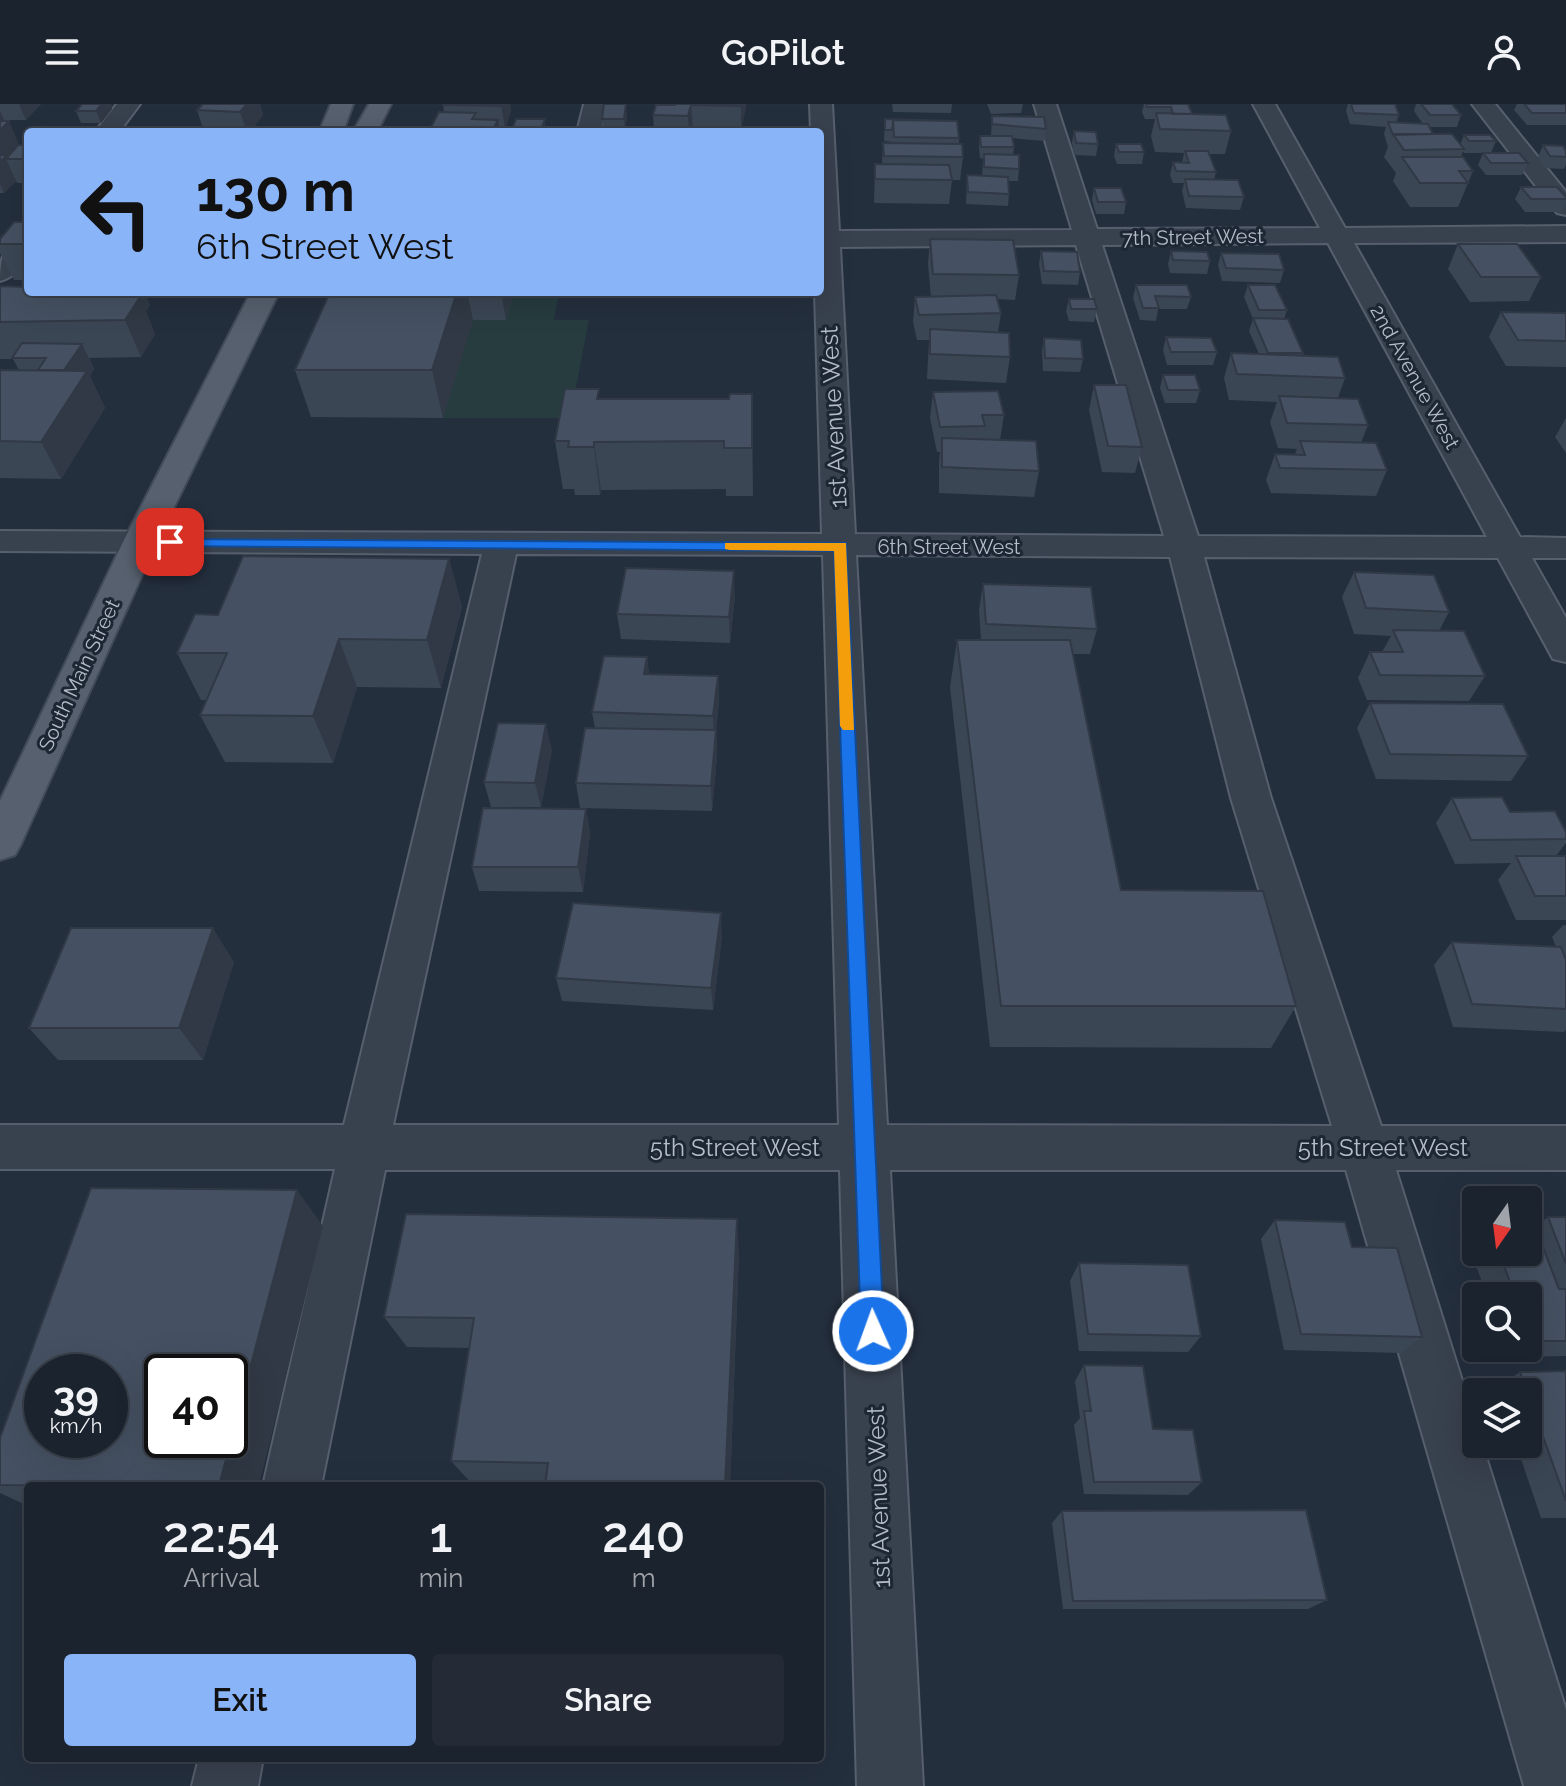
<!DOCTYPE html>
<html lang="en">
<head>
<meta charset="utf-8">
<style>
  body { margin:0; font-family:Raleway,sans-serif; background:#242b36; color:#f1f3f6; height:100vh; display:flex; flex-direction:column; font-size:30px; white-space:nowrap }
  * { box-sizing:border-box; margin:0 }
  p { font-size:26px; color:#a0a4aa }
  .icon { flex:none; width:44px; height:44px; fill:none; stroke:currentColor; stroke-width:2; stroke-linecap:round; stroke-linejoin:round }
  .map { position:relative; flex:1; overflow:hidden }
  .panel { position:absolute; left:24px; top:1378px; width:800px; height:280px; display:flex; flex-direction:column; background:#1b232e; border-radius:8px; box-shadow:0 8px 32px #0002,0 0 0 2px #39404a }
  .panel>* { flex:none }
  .top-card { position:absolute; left:24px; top:24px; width:800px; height:168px; border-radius:8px; box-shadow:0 8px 32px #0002,0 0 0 2px #39404a; background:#8ab4f8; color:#111; overflow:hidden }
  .needle { width:52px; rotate:194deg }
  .tools { position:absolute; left:1462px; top:1082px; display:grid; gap:16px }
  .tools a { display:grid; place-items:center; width:80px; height:80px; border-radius:8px; background:#1b232e; box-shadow:0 8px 32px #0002,0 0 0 2px #39404a; font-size:40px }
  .speed { position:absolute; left:24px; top:1250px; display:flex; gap:16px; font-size:40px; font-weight:700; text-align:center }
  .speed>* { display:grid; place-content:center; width:104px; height:104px; border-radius:50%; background:#1b232e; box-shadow:0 8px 32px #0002,0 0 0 2px #39404a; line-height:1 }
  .speed small { font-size:20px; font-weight:400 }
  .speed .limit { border:4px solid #111; border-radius:12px; background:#fff; color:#111 }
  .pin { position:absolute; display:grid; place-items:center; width:68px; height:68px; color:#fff; margin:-34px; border-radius:16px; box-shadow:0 4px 12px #0006 }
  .me { position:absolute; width:88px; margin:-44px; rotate:358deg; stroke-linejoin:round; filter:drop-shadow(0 0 6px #0008) }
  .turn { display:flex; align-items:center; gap:28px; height:168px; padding:0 40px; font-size:36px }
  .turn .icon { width:104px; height:104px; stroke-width:2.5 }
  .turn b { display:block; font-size:56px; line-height:68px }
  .eta { display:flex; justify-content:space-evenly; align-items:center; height:136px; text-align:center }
  .eta b { font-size:48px; font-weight:600; line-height:56px }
  .action { display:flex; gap:16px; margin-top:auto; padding:16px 40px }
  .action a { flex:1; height:92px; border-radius:8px; background:#8ab4f8; color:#111; font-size:32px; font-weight:600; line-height:92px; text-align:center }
  .action a+a { background:#242b36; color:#f1f3f6 }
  header { display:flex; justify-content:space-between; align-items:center; height:104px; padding:0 40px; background:#1b232e; font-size:36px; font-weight:600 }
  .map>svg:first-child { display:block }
  .green { fill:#263c3f }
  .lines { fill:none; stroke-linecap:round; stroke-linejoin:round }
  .minor-casing { stroke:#565f6c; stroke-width:4 }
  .major-casing { stroke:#414a57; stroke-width:4 }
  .minor { fill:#38414e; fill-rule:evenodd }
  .major { fill:#56606e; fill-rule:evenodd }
  .wall { fill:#3b4654 }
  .shaded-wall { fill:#303945 }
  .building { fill:#455162; stroke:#303945; stroke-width:2; fill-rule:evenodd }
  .route { fill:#1a73e8; stroke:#114b97; stroke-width:2 }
  .slow { fill:#f59e0b }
  .labels { text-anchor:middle; stroke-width:6; stroke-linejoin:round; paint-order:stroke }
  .far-street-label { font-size:20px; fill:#b4bcc9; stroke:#1d2633 }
  .street-label { font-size:24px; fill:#b4bcc9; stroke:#1d2633 }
</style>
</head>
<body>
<header><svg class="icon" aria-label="menu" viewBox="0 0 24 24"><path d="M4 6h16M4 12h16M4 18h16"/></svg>GoPilot<svg class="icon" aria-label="person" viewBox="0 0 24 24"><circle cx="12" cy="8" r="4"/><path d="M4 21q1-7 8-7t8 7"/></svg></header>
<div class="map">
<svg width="1566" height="1682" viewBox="0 0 1566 1682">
  <rect width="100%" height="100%" fill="#242f3e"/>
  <path class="green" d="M514 188H559L554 216H589L570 314H443L473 216Z"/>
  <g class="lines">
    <g class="minor-casing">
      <path id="minor" d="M117 0H140L119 28H95Z
        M584 0H606L601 28H577Z
        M810 0H832L839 127 1072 126 1034 0H1056L1097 125 1320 124 1253 0H1275L1345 124 1566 122V138L1354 139 1520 433 1566 434V454H1532L1566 514V558L1553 555 1498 454 1204 453 1271 694 1381 1022H1566V1066H1396L1476 1321V1340H1482L1566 1606V1682H1524L1346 1066H890L923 1682H857L840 1066H385L321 1382H263L335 1065H0V1021H344L482 450 0 447V427L822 430 815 188H820V28H811ZM1328 139 1487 433 1198 432 1102 141ZM1076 141 1164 432 855 430 840 143ZM516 450 823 451 839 1021H393ZM856 451 1170 453 1231 694 1332 1022 887 1021Z
        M1472 0H1495L1566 88V111L1557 109Z
        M28 125C28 146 24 171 0 177 0 156 4 131 28 125Z
        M199 1654H263L258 1682H192Z"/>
    </g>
    <g class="major-casing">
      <path id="major" d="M331 0H353L343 28H319Z
        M369 0H391L377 28H353Z
        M251 188H279L157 438 21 740 15 751 0 756V697L123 438Z"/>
    </g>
    <use href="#minor" class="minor"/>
    <use href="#major" class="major"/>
  </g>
  <path class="wall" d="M0 0H41L26 16H4L19 41H28V79H17L16 77 4 89H0Z
    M82 0H111L112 5 101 19H81L76 7Z
    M203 0H260L263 11 250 28H204L197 6Z
    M443 0H510L511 7 505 25H499L500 28H430V25L444 8Z
    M676 0H746L741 25H725V28H654L653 11 675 1Z
    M892 0H952L951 9 893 8Z
    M987 0H1023L1021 9 991 10Z
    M1144 0H1188L1192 10 1231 27 1225 50H1209L1216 68 1214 76 1244 93 1240 106 1186 104 1182 87 1184 79H1173L1170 71 1173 58 1182 59 1184 49 1155 48 1151 32 1155 15H1145L1142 8Z
    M1348 0H1395L1399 11 1396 19 1423 20 1414 7 1416 0H1452L1461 11 1457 23H1430L1433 30 1460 41 1464 31 1496 37 1491 49H1464L1463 47 1461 53 1473 67 1458 103H1410L1393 77 1396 69 1384 53 1388 43 1384 30 1386 23 1350 20 1346 7Z
    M1517 0H1566V21H1527L1514 6Z
    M627 12 625 26 604 27 602 15Z
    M992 12 1046 25 1044 37 1012 34 1014 43 1013 51 1019 65 1018 77H1008L1009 90 1008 102 966 100 967 71 982 72 983 55 980 54 979 44 980 32H991Z
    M885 15 959 34V40L963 53 960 76H952L949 100 874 99 875 60H882L883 39H891L892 38 884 37Z
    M1074 27 1098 40 1096 52 1074 51 1072 39Z
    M1116 40 1144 48 1142 60H1117L1114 52Z
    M1543 41 1566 47V61L1564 65 1544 64 1538 53Z
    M1483 49 1528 59 1522 71H1486L1478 61Z
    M1521 83 1566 93V99L1562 108H1525L1515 95Z
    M1094 84 1126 98 1124 110H1096L1092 96Z
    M28 118V176H14L0 149V135Z
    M930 135 1019 171 1015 196 997 195 1001 209 998 228 1010 253 1006 279 927 275 929 236H917L913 218 915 193H931L928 160Z
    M1458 140 1541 173 1529 197 1470 198 1448 165Z
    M1041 147 1080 168 1078 181 1042 180 1039 160Z
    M1171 147 1210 157 1207 170 1170 169 1168 160Z
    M1221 149 1284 166 1280 179 1222 177 1218 161Z
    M1136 181 1191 193 1187 205H1158L1156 217 1140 216 1133 194Z
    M1248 181 1287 206 1284 215 1303 249V252L1345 274 1338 294 1368 321 1361 339 1387 366 1376 392 1271 389 1266 376 1275 350H1295L1297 345 1278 344 1270 318 1277 298 1229 296 1224 274 1231 249 1259 250 1249 227 1253 215 1244 193Z
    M0 182 150 201 146 207 155 230 141 253 89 254 94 265 90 272 105 304 61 375 0 374V266H19L13 255H0Z
    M330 188H514L506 216H473L443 314 311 313 295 266Z
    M1069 195 1097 205 1094 218 1069 217 1066 207Z
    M1501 208 1566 209V263L1506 262 1489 233Z
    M1166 233 1217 248 1213 261H1167L1163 246Z
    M1044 234 1083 255 1080 268 1043 267 1042 247Z
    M1163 271 1200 286 1196 299H1165L1160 284Z
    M1094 281 1142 343 1135 369 1102 368 1089 306Z
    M933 288 1004 311 1000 336 1039 367 1034 393 939 389V359L940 348H937L930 314Z
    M600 295 753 338V392H726V385L601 386 600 391H575L574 385H563L555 337Z
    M1566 314V349L1555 333Z
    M449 455 462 503 441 584 357 583 333 659 225 658 200 611 207 596H201L177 549 218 511Z
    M1354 468 1449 508 1439 527 1485 572 1469 597 1367 596 1358 574 1370 548H1382L1391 532 1354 530 1342 493Z
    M983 480 1097 525 1090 550H1073L1121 786 1296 902 1271 944 990 943 950 583 957 536H981L979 506Z
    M735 492 730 539 621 535 617 510Z
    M647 553 649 570 718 572 719 598 716 626 717 652 712 707 580 704 576 679 595 624 592 608Z
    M1370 599 1528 652 1511 677 1376 675 1357 624Z
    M552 646 541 703H491L484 678Z
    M1452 694 1510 708 1566 728V739L1556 752H1566V816H1516L1498 776 1511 759 1455 760 1436 719Z
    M586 705 590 729 583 788 479 787 472 763Z
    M1563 821H1566V926L1564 928 1453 923 1434 861 1452 838 1556 843 1552 833Z
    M722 832 713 906 562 897 556 874Z
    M234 858 203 956H58L29 924Z
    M1548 1113H1566V1252L1501 1253 1498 1244H1528V1192H1487L1475 1159 1488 1148H1528V1129Z
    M1275 1116 1422 1233 1401 1249 1284 1246 1261 1135Z
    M323 1122 28 1382V1402L0 1389V1334Z
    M739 1149 730 1382H545L472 1380 451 1357 470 1244 407 1243 384 1213Z
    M1079 1159 1201 1232 1188 1248 1079 1247 1070 1177Z
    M1084 1261 1153 1325 1202 1378 1188 1391 1084 1390 1074 1321 1080 1314 1075 1277Z
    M1566 1267V1414H1541L1516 1340H1528V1288H1498L1497 1283 1520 1268Z
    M1062 1407 1327 1496 1308 1505H1063L1052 1419Z"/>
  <path class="shaded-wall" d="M19 0H41L26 16Z
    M102 0H111L112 5 101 19 96 7Z
    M247 0H260L263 11 250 28H247L240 8Z
    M501 0H510L511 7 505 25Z
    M626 0 627 12 625 26 624 15Z
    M741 0H746V5L741 25Z
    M691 1 693 24 689 28 688 12Z
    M0 7 6 20 9 17 19 40 6 55 16 77 4 89 0 80Z
    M545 15 546 27 540 28Z
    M498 16 500 28H492V27Z
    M131 188H145L150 201 146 207 155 230 141 253 125 216Z
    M457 188H467L473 216 443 314 432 266Z
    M501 188H514L506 216Z
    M82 240 94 265 90 272 105 304 61 375 41 338 60 273Z
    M752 290 753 338V392L752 344Z
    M594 338 601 386 600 391 594 343Z
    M449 455 462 503 441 584 427 536Z
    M734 467 735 492 730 539 729 513Z
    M339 535 357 583 333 659 313 612Z
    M647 553 650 579 644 570Z
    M718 572 719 598 714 638 713 612Z
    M546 620 552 646 541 703 535 679Z
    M716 626 717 652 712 707 711 682Z
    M586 705 590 729 583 788 578 763Z
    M721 809 722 832 713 906 711 884Z
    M213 824 234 858 203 956 179 924Z
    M297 1086 323 1122 259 1382H219Z
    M737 1115 739 1149 730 1382H725Z"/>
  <path class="building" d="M82 0H102L96 7H76Z
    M203 0H247L240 8 197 6Z
    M443 0H501V2L443 1Z
    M604 0H626L624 15H602Z
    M676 0H741V2L691 1 688 12 653 11 656 1H675Z
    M1146 0H1188L1192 10H1173L1171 3H1147Z
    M1351 0H1395L1399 11 1354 9Z
    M1421 0H1452L1461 11H1430Z
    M1524 0H1566V9H1532Z
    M439 8 476 9 472 15 498 16 492 27 430 25Z
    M1156 9 1226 11 1231 27 1160 25Z
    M992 12 1044 13 1046 25 992 20Z
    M516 15H545L540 28H511Z
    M885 15 955 17 893 16 892 26H885Z
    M893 16 957 17 959 34 894 33Z
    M0 17H9L0 26Z
    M1388 18 1428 20 1433 30 1393 31Z
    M678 24H725L724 28H677Z
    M1074 27 1096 28 1098 40 1076 39Z
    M1393 30H1452L1464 45 1404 46Z
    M1464 31H1490L1496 37H1469Z
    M980 32H1012L1014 43H981Z
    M883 39 962 40 963 53 884 52Z
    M1116 40H1141L1144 48H1119Z
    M18 41H28V55H6Z
    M1543 41 1563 42 1566 47V53L1550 52Z
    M1185 47H1208L1216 68 1176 67 1173 58 1189 59Z
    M1483 49H1519L1528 59H1491Z
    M984 50 1019 51V65L984 63Z
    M0 51H7L0 58Z
    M1402 53H1463L1473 67H1459L1468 79H1420Z
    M875 60 949 61 952 76 875 75Z
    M967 71 1008 73 1009 90 968 88Z
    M1185 75 1238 76 1244 93 1189 92Z
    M1521 83H1557L1566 93V95H1531Z
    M1094 84H1121L1126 98H1098Z
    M14 118H28V140H0V135Z
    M930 135 1013 136 1019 171 933 170Z
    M1458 140H1517L1541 173H1481Z
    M1041 147 1077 148 1080 168 1044 167Z
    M1171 147 1207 148 1210 157 1173 156Z
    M1221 149 1279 150 1284 166 1226 164Z
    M1136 181H1187L1191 193 1155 192 1159 204H1143Z
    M1248 181H1275L1287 206H1259Z
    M0 182 28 183V188H132L140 193 125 216 0 218Z
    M330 188H457L432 266H295Z
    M996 191 1001 209 919 211 915 193Z
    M1069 195H1094L1097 205H1071Z
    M1501 208 1566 209V237L1518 236Z
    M1253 214 1288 215 1303 249H1268Z
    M930 225 1009 229 1010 253 930 250Z
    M1166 233 1211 234 1217 248H1171Z
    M1044 234 1081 236 1083 255 1045 254Z
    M22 239 82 240 64 266H38L46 254H12Z
    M1231 249 1338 253 1345 274 1237 270Z
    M0 266 87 267 41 338 0 337Z
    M1163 271H1195L1200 286H1168Z
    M1094 281H1126L1142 343 1108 342Z
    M565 285H599L597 295H729L730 290H752V344H724V337L594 338V343H568L569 337H555Z
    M998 287 1004 311H982L985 322 940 323 933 288Z
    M1279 292 1358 295 1368 321 1287 319Z
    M942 334 1036 337 1039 367 942 363Z
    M1300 337 1376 339 1387 366 1280 364 1275 350 1305 351Z
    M243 452 449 455 427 536 339 535 313 612 200 611 227 549H177L195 510 218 511Z
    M626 464 734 467 729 513 617 510Z
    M1354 468 1434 471 1449 508 1366 504Z
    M983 480 1091 483 1097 525 986 520Z
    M1393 526 1464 527 1485 572 1380 571 1370 548H1403Z
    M957 536H1070L1121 786 1263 787 1296 902H1001Z
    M604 552 647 553 644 570 718 572 713 612 592 608Z
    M1370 599 1503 600 1528 652 1390 650Z
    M498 619 546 620 535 679 484 678Z
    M585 624 716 626 711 682 576 679Z
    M1502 693 1510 708 1555 707 1566 728V735L1471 736 1452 694Z
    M483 704 586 705 578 763H472Z
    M1516 752H1566V792H1535Z
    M573 799 721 809 711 884 556 874Z
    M71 824H213L179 924H29Z
    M1452 838 1561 843 1566 856V905L1472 900Z
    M91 1084 297 1086 219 1382 0 1381V1334ZM42 1268H110V1336H42ZM162 1268H230V1336H162Z
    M406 1110 737 1115 725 1382H545L548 1359 451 1357 474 1214 384 1213Z
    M1548 1113H1566V1160Z
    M1275 1116 1345 1118 1352 1143 1397 1144 1422 1233 1301 1230Z
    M1528 1141H1542L1559 1185H1566V1237H1528V1192H1515L1499 1148H1528Z
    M1079 1159 1188 1161 1201 1232 1088 1230Z
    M1084 1261 1143 1262 1153 1325 1193 1326 1202 1378H1094L1084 1307H1091Z
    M1566 1267V1397L1520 1268Z
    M1306 1406 1327 1496 1073 1497 1062 1407Z"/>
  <path class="route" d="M165 435 846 439 884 1227 880 1235 873 1238 865 1235 861 1227 834 447 170 442 163 438Z"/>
  <path class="slow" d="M725 439H846L854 626H843L840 622 834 447 730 446 725 445Z"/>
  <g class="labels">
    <g class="far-street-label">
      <text transform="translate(1193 133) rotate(-1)" y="7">7th Street West</text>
      <text transform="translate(1415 273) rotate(61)" y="7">2nd Avenue West</text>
      <text x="949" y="450">6th Street West</text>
      <text transform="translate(79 571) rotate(-65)" y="7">South Main Street</text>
    </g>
    <g class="street-label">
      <text transform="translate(834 313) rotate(-93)" y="8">1st Avenue West</text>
      <text x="735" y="1052">5th Street West</text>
      <text x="1383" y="1052">5th Street West</text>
      <text transform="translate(879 1393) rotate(-92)" y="8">1st Avenue West</text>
    </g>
  </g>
</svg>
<div class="tools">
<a><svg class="needle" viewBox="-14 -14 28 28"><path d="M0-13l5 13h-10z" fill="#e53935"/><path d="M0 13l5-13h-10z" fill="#a0a4aa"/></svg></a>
<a><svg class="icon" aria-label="search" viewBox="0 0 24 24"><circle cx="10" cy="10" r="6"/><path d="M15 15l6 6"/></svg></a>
<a><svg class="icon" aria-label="layers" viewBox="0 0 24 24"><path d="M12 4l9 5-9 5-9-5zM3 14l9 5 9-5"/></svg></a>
</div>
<div class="speed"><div>39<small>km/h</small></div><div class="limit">40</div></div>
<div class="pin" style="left:170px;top:438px;background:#d93025"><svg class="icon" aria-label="arrive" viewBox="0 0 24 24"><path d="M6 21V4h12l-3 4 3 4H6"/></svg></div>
<svg class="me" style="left:873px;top:1227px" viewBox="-20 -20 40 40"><circle r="17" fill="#1a73e8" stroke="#fff" stroke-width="3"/><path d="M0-11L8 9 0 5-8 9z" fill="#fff"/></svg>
<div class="top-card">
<div class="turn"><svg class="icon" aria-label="left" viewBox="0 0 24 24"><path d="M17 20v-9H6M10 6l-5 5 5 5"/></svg><div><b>130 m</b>6th Street West</div></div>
</div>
<section class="panel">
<div class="eta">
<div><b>22:54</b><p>Arrival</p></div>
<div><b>1</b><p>min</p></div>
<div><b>240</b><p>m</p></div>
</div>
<div class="action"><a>Exit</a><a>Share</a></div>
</section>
</div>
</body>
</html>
